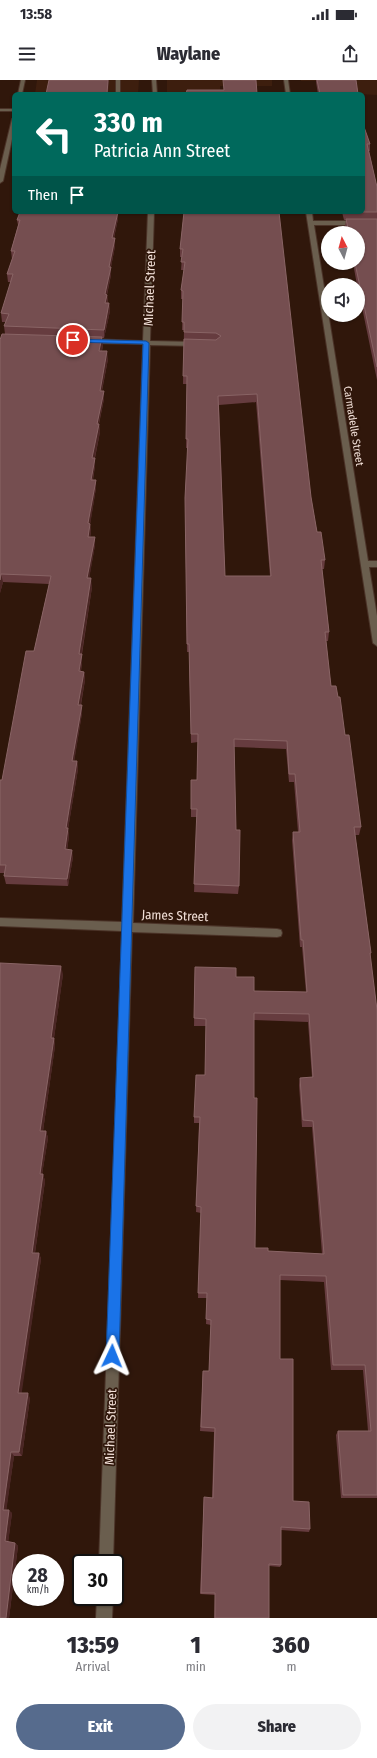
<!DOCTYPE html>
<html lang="en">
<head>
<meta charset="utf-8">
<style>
  body { margin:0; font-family:"Fira Sans Condensed",sans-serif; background:#f2f2f3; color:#2b2b33; height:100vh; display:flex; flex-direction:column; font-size:15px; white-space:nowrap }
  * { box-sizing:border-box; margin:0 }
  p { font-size:13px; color:#7c7c81 }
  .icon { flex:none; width:22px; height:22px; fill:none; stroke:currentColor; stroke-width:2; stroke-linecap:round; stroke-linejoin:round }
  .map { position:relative; height:1538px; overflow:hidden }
  .drawer { display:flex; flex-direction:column; background:#fff; flex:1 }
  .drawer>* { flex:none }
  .banner { position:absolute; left:12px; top:12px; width:353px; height:122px; border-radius:6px; box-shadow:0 1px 3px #0004; background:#00695c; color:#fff; overflow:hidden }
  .needle { width:26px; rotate:354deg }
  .buttons { position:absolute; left:321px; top:146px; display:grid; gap:8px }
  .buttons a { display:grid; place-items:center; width:44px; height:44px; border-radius:50%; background:#fff; box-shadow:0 1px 3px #0004; font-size:20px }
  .speed { position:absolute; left:12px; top:1474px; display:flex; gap:8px; font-size:20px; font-weight:700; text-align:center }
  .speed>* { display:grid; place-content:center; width:52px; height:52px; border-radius:50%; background:#fff; box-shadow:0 1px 3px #0004; line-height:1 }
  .speed small { font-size:10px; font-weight:400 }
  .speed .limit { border:2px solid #111; border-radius:6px; background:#fff; color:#111 }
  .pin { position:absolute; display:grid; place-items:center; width:34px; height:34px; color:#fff; margin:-17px; border:2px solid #fff; border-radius:50%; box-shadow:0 1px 4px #0007 }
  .me { position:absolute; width:44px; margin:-22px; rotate:2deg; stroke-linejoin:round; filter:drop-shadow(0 0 3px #0008) }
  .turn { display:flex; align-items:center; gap:14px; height:84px; padding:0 16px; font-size:18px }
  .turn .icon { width:52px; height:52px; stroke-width:2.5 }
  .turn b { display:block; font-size:28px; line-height:34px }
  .then { display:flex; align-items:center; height:38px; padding:0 16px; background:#0003; gap:8px; font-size:15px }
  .eta { display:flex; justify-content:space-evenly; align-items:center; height:68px; text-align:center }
  .eta b { font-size:24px; font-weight:800; line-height:28px }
  .primary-button { display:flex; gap:8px; margin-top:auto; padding:8px 16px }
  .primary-button a { flex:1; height:46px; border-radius:24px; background:#566b8d; color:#fff; font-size:16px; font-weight:800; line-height:46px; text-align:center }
  .primary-button a+a { background:#f2f2f3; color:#2b2b33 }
  .status { display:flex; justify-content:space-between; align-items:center; height:28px; padding:0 20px; background:#fff; direction:ltr }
  .status svg { height:11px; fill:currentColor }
  header { display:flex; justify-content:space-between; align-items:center; height:52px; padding:0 16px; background:#fff; font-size:18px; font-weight:800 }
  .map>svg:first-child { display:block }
  .built { fill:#3d1e0e }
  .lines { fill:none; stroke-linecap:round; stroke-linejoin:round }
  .minor-casing { stroke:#4b3328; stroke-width:2 }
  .minor { fill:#6a5e4e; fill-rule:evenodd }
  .wall { fill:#663c3f; fill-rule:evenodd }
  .shaded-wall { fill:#4a2624 }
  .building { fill:#754e50; stroke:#896465; fill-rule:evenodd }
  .route { fill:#1a73e8; stroke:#114b97 }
  .labels { text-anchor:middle; stroke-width:3.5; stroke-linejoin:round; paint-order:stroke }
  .far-street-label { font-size:11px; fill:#f1dfd7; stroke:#30170b }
  .street-label { font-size:13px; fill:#f1dfd7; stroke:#30170b }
</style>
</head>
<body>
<div class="status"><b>13:58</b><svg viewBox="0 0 49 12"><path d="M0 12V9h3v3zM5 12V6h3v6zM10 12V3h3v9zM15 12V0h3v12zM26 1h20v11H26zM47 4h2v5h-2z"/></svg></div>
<header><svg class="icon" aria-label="menu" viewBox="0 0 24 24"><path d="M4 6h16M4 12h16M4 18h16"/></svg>Waylane<svg class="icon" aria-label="share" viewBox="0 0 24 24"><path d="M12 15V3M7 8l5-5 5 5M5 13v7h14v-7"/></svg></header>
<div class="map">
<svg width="377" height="1538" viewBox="0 0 377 1538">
  <rect width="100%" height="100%" fill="#30170b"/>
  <path class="built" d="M37 0H139L138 14H35Z
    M167 0H272V6H220V14H167Z
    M301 0H377V15L358 14 355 1H301Z"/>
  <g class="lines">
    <g class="minor-casing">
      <path id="minor" d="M21 0H25L22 14H18Z
        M116 0H120V14H116Z
        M152 0H156L157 14H153Z
        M284 0H288L290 14H286Z
        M0 29H14V31H0Z
        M14 38V50L3 101 0 103V89L12 39Z
        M148 132H154L150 261 196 262 199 264 196 266 150 265 133 843 277 849 281 850 282 853 281 856 277 857 132 852 113 1483H99L122 851 0 846V838L122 842 143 264 90 263 87 261 90 259 143 261Z
        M306 132H312L313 141H377V145H314L368 481H377V487H369L377 536V566L373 563Z
        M97 1517H113L112 1538H96Z"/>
    </g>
    <use href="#minor" class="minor"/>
  </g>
  <path class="wall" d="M316 0H356L358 14H318L316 2Z
    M363 44 370 64V71H369L377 107V300L358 208V205H357L353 183H358V153H347L345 146 346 140H344L342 132H363Z
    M184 132 311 417 317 452 325 480 324 489H322L329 552 328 561H326L331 606 338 617 345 655 361 747 359 755H355L371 873 370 877 377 930V1418H341L336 1355 338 1351H368L363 1290H331L324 1202 280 1200V1279L293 1421 310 1449 309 1452 281 1450V1485L280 1487 269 1486V1538H214L215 1515 200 1514 204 1417 212 1418 214 1352 200 1351 203 1291H209L211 1245 206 1244 207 1218H198L201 1133 196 1132 199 1043H194V1037L205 995 206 946H194L195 887 236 897 254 911 306 912 302 867H300L292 760 293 752H298L294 702H289L286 669 234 667 236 750 239 806 238 814 194 812 197 737H191V700H197L198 662 191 663 189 572H187L185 418 188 368H186L187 304H183L184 250H182L183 219H181V210L184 190H181L182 177H180V169ZM256 322 270 496H225L219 325ZM254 940 308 942 312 997 300 998 299 1005 302 1047H312L322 1174 268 1171 255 1168 254 1018Z
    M118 139 114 158H115V166L111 187V195L107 215 108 223H109L110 231 104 258H102L103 265 102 271 108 279 102 311H104V319L99 344 100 352 95 378V386L93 400H96V408L90 444 91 452 90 457H95V465L89 498 92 507 82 574V583L81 591 84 592 85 600 81 625 82 633 74 681H77L78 689 68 749 69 756 67 770 73 777 68 806 6 804 4 796 5 793H0V700H2L34 571 49 504 3 502 0 513 5 254 4 246 6 242H2L1 233 11 202H8L7 194 12 179 11 171 18 145 17 140Z
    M0 883 63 894 54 958 55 966 43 1051H46L48 1058 42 1094H43L45 1101 35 1173H39L41 1179 21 1313 30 1318 22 1376H14L6 1430 12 1433 8 1462 15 1463 18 1466 9 1538H0Z"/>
  <path class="shaded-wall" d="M108 0H109L108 14H107Z
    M118 132V139L112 166V158Z
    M115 158V166L111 187V195L105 223V214L109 187Z
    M107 215 108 223 106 231 105 223Z
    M109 223 110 231 104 258V250Z
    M102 257 103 265 100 279 99 271Z
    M107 271 108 279 100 319V311Z
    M104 311V319L97 352V344Z
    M99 344 100 352 93 386 92 378Z
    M95 378V386L91 408V400Z
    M96 400V408L89 452 88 443Z
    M90 444 91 452 89 465 88 457Z
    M95 457V465L88 506 87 498Z
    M1 494 3 502 0 513V500Z
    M91 498 92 507 81 577 82 574V583L79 600V574Z
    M84 592 85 600 79 633 78 625Z
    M82 625V633L73 689 72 681Z
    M77 681 78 689 68 749 69 756 66 777 65 769 66 748Z
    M72 770 73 777 68 806 67 799Z
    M61 886 63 894 54 958 55 966 42 1058 40 1051 51 958Z
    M46 1051 48 1058 41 1101 40 1094Z
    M43 1094 45 1101 34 1179 32 1173Z
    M39 1173 41 1179 21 1318 18 1313Z
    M28 1313 30 1318 22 1376 19 1372Z
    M11 1372 14 1376 6 1433 3 1430Z
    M9 1430 12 1433 8 1464 5 1461Z
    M15 1463 18 1466 9 1538H6Z"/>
  <path class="building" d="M49 0H108L107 14H46Z
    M223 0H256L257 14H186L187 10H224Z
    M317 0H356L358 14H320Z
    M363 44 370 64H367L377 107V132H363Z
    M20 132H118L112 158H115L109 187H111L105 214 107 215 105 223H109L104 250 4 246 9 234 1 233 13 194H7L15 171H11L20 140H17Z
    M184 132H279L311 417 317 452H321L325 480H321L329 552H325L331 606H336L338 617H340L345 655H349L361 747H354L371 873H370L377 930V1415H343L338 1351H371L365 1285H333L326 1196 280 1195V1279H293V1421L309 1422 310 1449 281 1447V1485L269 1484V1538H215V1513H201L204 1417 213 1418 215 1348 201 1347 203 1291H209L211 1240 206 1239 207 1213H198L201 1127 196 1126 200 1037H194L196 995H205L206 939 194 938 195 887 236 888V897H254V911L307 912 303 860H301L293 752H300L295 694H289L287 661 234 659 236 750H240L239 806 194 804 197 729H191V700H197L198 654H191L189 564H187L185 418 188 359H186L187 296H183L184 259 216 260 221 256 216 253 184 252V242H182L183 211 181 210 185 182H181L183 169H180ZM257 314 271 496H225L218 316ZM254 933 309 934 313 997 300 998 303 1040 313 1041 324 1174 268 1171V1168H255L257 1018H254Z
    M346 139H377V287L355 183H358V153H349Z
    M2 254 102 257 99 271H107L100 311H104L97 344H99L92 378H95L91 400H96L88 443 90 444 88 457H95L87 498H91L79 574H82L79 591 84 592 78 625H82L72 681H77L66 748H68L65 769 72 770 67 799 4 796 6 785H0V700H2L26 571H34L51 496 1 494 0 500V260Z
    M0 883 61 886 51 958H54L40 1051H46L40 1094H43L32 1173H39L18 1313H28L19 1372H11L3 1430H9L5 1461 15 1463 6 1538H0Z"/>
  <path class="route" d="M71 259 146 261 149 263 119 1276 117 1281 112 1283 108 1281 106 1276 143 264 73 262H71Z"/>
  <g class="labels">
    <g class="far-street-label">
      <text transform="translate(354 346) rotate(81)" y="4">Carmadelle Street</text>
    </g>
    <g class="street-label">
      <text transform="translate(149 208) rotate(-88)" y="5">Michael Street</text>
      <text transform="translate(175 835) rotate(2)" y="5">James Street</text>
      <text transform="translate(110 1347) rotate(-88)" y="5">Michael Street</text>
    </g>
  </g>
</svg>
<div class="buttons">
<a><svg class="needle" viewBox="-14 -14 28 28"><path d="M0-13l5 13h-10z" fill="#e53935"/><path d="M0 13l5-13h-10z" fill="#7c7c81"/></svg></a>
<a><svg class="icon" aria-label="sound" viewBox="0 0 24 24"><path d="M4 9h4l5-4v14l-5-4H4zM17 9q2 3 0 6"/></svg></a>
</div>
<div class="speed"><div>28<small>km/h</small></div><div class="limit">30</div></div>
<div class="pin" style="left:73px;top:260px;background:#d93025"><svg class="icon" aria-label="arrive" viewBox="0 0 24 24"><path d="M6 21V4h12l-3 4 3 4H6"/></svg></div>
<svg class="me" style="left:112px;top:1276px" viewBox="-20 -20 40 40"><path d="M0-17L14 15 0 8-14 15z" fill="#1a73e8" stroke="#fff" stroke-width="4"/></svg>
<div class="banner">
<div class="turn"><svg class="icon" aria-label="left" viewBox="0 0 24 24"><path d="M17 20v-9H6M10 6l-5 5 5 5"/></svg><div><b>330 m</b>Patricia Ann Street</div></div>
<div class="then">Then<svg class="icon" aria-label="arrive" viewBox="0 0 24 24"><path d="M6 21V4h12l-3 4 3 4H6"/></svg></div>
</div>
</div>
<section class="drawer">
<div class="eta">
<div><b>13:59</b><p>Arrival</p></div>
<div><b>1</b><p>min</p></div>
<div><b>360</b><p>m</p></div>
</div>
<div class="primary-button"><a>Exit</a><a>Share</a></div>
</section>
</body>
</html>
